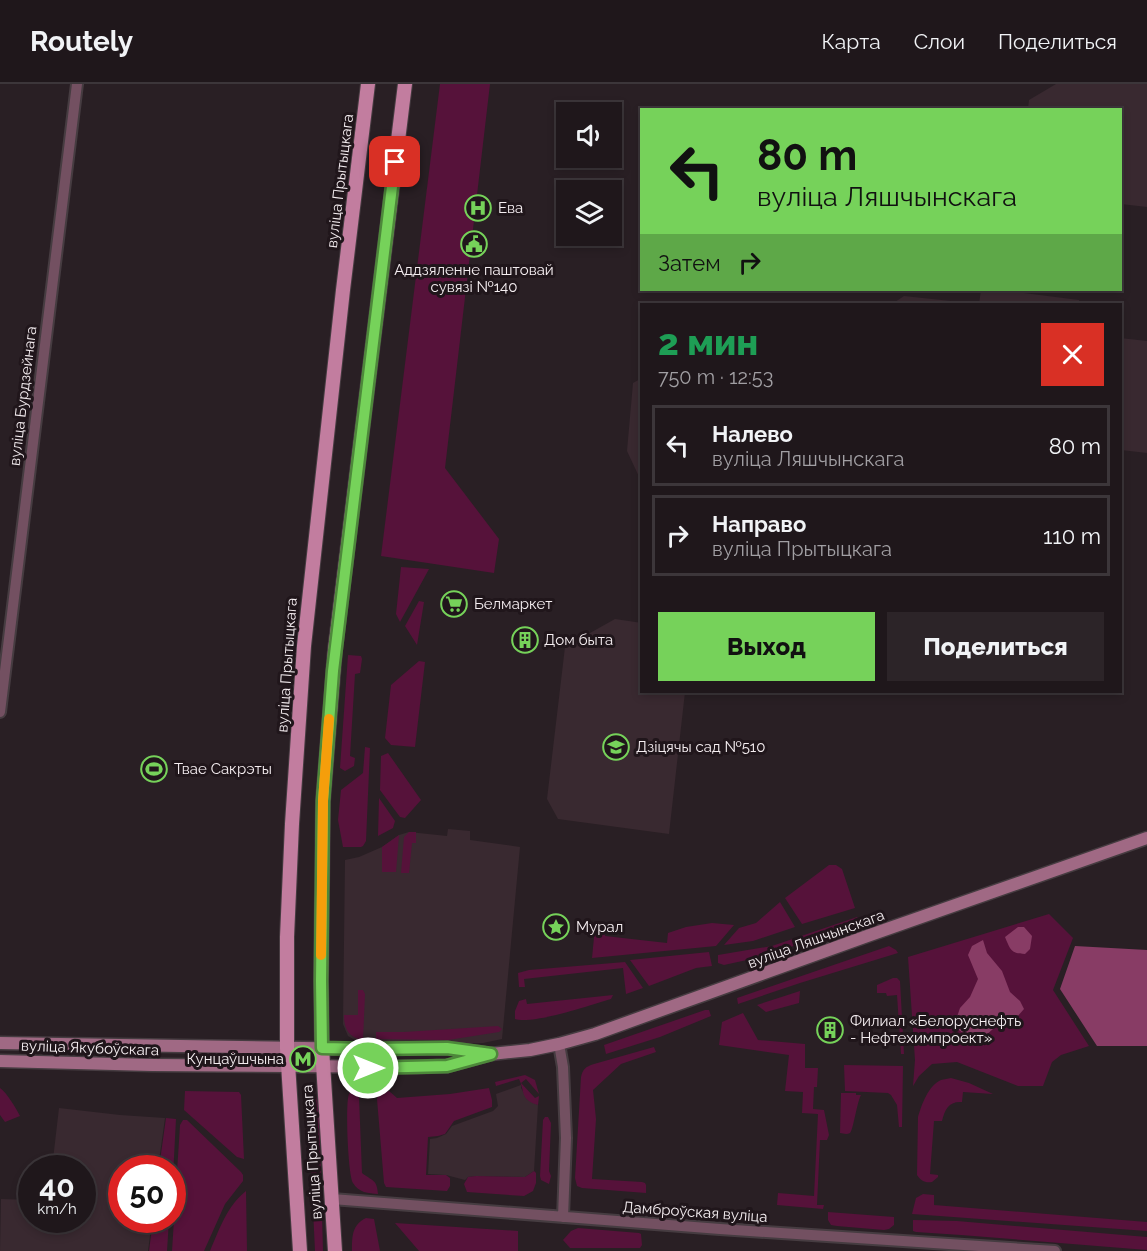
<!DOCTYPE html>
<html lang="ru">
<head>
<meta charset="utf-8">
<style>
  body { margin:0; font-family:Raleway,sans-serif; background:#2c2428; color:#f1f3f6; height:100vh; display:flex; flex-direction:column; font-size:22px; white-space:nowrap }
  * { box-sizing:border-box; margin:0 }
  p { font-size:20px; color:#a19fa3 }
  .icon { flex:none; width:33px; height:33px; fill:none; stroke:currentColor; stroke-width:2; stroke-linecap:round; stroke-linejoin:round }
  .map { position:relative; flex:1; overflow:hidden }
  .side { position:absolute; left:640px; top:219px; width:482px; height:390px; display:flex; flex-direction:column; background:#1f171b; border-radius:0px; box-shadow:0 3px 9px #0003,0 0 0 2px #3c363a }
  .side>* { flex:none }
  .banner { position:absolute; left:640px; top:24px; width:482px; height:183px; border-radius:0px; box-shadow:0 3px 9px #0003,0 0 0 2px #3c363a; background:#76d25a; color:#111; overflow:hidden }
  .fabs { position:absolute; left:556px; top:18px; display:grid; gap:12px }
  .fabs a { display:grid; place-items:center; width:66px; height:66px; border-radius:0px; background:#1f171b; box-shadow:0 3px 9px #0003,0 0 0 2px #3c363a; font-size:30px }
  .speed { position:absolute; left:18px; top:1071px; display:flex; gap:12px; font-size:30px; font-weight:700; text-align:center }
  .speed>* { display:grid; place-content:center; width:78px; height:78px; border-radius:50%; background:#1f171b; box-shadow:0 3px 9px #0003,0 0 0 2px #3c363a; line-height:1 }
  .speed small { font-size:15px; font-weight:400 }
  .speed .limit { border:9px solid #d22; background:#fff; color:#111 }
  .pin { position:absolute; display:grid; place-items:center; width:51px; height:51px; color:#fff; margin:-26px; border-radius:12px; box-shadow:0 3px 9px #0006 }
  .me { position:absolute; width:66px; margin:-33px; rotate:90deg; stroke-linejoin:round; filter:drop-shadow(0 0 4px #0008) }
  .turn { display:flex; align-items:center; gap:21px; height:126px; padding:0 18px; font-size:27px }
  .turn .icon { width:78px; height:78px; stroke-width:2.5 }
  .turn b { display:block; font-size:42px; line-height:51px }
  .then { display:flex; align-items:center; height:57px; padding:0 18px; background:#0003; gap:12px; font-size:22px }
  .round { display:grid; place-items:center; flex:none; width:63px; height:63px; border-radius:0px; background:#2c2428 }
  .overview { display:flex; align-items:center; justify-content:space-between; height:102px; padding:0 18px }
  h1 { font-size:36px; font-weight:800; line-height:45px; color:#1e9e55 }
  .cta { display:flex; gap:12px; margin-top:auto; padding:12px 18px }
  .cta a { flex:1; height:69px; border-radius:0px; background:#76d25a; color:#111; font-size:24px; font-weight:800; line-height:69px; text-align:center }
  .cta a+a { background:#2c2428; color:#f1f3f6 }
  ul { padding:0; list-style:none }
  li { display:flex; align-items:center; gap:18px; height:81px; margin:0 12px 9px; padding:0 6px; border:3px solid #3c363a; border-radius:0px }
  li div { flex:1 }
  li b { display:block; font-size:22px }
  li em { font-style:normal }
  header { display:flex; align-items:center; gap:36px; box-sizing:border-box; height:84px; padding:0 30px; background:#1f171b; border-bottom:2px solid #3c363a }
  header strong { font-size:28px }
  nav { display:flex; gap:33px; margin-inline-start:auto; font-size:21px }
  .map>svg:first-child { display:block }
  .built { fill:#392930 }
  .green { fill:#56123a }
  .forest { fill:#883c65 }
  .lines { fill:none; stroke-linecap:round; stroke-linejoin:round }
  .tertiary-casing { stroke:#463c41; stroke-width:14 }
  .secondary-casing { stroke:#463c41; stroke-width:15 }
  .primary-casing { stroke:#463c41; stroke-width:16 }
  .tertiary { stroke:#735061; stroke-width:10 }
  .secondary { stroke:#a06984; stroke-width:12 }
  .primary { stroke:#c27d9f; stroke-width:14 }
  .route-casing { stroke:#4d883a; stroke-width:15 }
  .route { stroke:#76d25a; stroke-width:10 }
  .slow { stroke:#f59e0b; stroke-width:10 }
  .labels { text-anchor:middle; stroke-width:6; stroke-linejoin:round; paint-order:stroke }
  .street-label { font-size:15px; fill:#f5eef1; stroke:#20161b }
  .poi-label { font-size:15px; fill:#f5eef1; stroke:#20161b; text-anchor:start }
</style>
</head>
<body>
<header>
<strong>Routely</strong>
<nav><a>Карта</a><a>Слои</a><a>Поделиться</a></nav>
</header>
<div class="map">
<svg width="1147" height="1167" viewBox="0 0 1147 1167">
  <rect width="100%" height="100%" fill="#291f24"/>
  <path class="built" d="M1056 0H1147V123L1121 120 1120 26 1028 25 1029 16Z
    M981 206H1000L1079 216 1080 220H892L904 212 979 220Z
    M1120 254 1147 257V369L1121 366Z
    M642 294V399L627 367 633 299Z
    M615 535 642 539V608H685L669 750 558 735 547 715 565 563Z
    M448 745 470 747V756L520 763 502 955 483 959 423 961 365 960 353 955 348 952 343 940 345 776 359 773 382 763 399 751 409 748 447 752Z
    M521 1001V1004L528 1016 538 1021 534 1087 525 1093 476 1092 468 1093 465 1096 446 1091 428 1090 430 1055 437 1054 446 1050 452 1042 493 1027 498 1022 496 1010Z
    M59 1024 120 1031 165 1034 158 1084H122V1136H152L148 1167H0L1 1115 31 1116 32 1136H82V1084H52Z"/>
  <path class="green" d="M440 0H490L445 384 499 455 494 489 381 472Z
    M401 483 429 485 400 538 396 530Z
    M419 517 424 518 417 561 405 542Z
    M348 571 361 572 362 575 360 589 355 590 350 672 355 674 354 682 345 687 340 684Z
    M419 577 425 578 415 663 391 661 385 654 391 601Z
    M365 663 370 664 366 757 363 762 361 763H343L338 736 341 706 363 689Z
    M388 669 421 716 405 734 400 733 380 706 381 672Z
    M379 714 395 737 393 744 378 752Z
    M409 748H416V759H412L409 789H401L404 753Z
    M399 751 396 788H382V763Z
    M829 781H836L842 785 855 824 802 840 785 814Z
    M780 818 795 843 753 857 724 861 739 844 756 839Z
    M1049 830 1073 854 1053 906 1089 962 1061 971 1052 978 1043 1002H1018L957 978 932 980 919 992 913 1002 915 976 908 873Z
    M857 833 859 837 856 840 765 872 724 881 718 879V871L772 862Z
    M712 839 734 841 716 862 592 874 595 843H606L605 852 667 859 668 849 686 843Z
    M889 862 896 866 898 869 800 899 738 920 737 914Z
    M709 868 712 882 696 884 649 902 630 876Z
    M625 878 643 904 626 910 623 884 524 895 525 903H519L518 889 529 886Z
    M893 894H897L900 897 904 970H901L897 911 887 912 886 909H877V901Z
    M358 906H363L365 910 363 956C349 954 344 945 344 931H358Z
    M800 907 799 919 766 928 757 921Z
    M613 911 611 915C591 921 532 941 515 935V927L519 917 526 915 527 920Z
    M705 926H709L711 932 660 953 606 970 604 961Z
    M743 929 758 956 805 960V984H818L817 1003H814L813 1025 824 1026 829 1051 827 1056H820L817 1121H824L823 1125 777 1121 778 1109 814 1112 818 1030 802 1029 803 1008 785 1007 789 971 719 961 722 938Z
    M498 942 502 945 499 948 448 956 376 955V948H404Z
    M654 963 656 968 621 980 593 1006 596 1035 592 1095 642 1098 645 1099 646 1101V1109L582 1104 577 1102 575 1094 581 993C583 985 585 983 594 980Z
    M844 981 903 982 902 1043H899L897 1021 891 1011 888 1009 845 1007Z
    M525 991 535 996 539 1010 526 995 521 999 535 1014 539 1012 538 1021C520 1016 525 1007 519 995L496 1002 495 998Z
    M951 994 969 999 993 1010 963 1008 962 1018C949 1017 945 1025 942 1037H934L930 1090 938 1091V1093L932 1098C925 1099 921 1097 917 1091L918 1033C922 1020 928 1002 941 996 944 995 948 995 951 994Z
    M368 997V1004L362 1008 359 1013 362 1089C372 1097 377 1095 378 1110 368 1109 359 1109 353 1099 348 1092 345 1019 349 1010 353 1003 360 999 368 997Z
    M0 1004C7 1009 16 1024 20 1032L5 1038 0 1031Z
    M489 1004 492 1016V1023L454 1037 445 1050 438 1052 428 1053 426 1091H446L450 1094V1102L447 1107 386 1103 384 1099 377 1015 378 1009 389 1007 397 1014 450 1010Z
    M185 1007 239 1008 241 1011 244 1075 237 1073 184 1026Z
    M841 1009H856V1011H861C857 1018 853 1047 850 1049 846 1051 843 1049 840 1049Z
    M312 1012 316 1013 319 1024 323 1167H315L308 1020 309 1014Z
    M545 1033H548L551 1039 549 1087 551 1092 549 1100 541 1096 540 1092 543 1036Z
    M166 1034 176 1035 173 1092 172 1084H159Z
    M183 1036H187L241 1088 243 1091V1097L225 1120 204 1167H172L180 1041Z
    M534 1087 536 1089V1099L533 1107 524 1112 467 1108 464 1100 468 1093 476 1092 525 1093Z
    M246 1107 247 1167H210C219 1146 227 1122 246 1107Z
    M923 1110 934 1111V1121L1147 1138V1147L912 1130 916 1114Z
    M828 1128 894 1133V1141L889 1145 884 1146 837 1142 831 1141 828 1136Z
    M366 1134 374 1135 380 1167H352C352 1152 352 1141 366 1134Z
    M153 1136H169L167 1167H149Z
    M913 1136 957 1137 1147 1153V1166L961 1151 916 1148 913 1147Z
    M395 1139 518 1147V1167H419Z
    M578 1144 639 1149 641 1150 642 1161 640 1164H570L563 1156 571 1147Z"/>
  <path class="forest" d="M1018 843H1024L1032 852 1030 865 1025 870C1011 870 1010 865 1005 853Z
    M983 856 987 869 1002 887 1010 908 1020 917 1024 925 1017 933 1000 939 986 951 975 949 965 951 959 946 956 936 960 924 970 913 978 895 968 871 972 862Z
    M1075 862 1147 866V962H1097L1060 905Z"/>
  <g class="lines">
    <g class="tertiary-casing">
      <path id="tertiary" d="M0 628 77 0
        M559 960 563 983 566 1054 563 1133
        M332 1115 720 1145 1055 1167"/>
    </g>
    <g class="secondary-casing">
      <path id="secondary" d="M0 959 368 965 447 964 484 969
        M0 977 152 981 417 983 447 982 491 970 530 966 559 960 595 950 870 851 1147 754"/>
    </g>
    <g class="primary-casing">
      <path id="primary" d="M300 1167 287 964V853L292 740 304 562 343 206 368 0
        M335 1167 322 964 321 897 323 717 335 566 405 0"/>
    </g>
    <use href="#tertiary" class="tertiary"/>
    <use href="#secondary" class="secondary"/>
    <use href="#primary" class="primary"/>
  </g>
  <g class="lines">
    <g class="route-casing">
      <path id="route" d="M368 984 447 982 491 970 447 964 368 965 322 964 321 897 323 717 333 587 395 78"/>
    </g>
    <use href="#route" class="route"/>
    <path class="slow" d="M321 871 323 717 329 635"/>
  </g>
  <defs>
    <g id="hospital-ring" transform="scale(1.35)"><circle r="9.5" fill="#20161b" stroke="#76d25a" stroke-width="1.5"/><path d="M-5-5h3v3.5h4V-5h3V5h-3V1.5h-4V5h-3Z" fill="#76d25a"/></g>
    <g id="civic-ring" transform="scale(1.35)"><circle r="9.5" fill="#20161b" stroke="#76d25a" stroke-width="1.5"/><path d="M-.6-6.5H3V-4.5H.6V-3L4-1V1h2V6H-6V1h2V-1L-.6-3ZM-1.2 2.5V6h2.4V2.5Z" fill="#76d25a"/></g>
    <g id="supermarket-ring" transform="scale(1.35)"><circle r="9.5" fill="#20161b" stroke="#76d25a" stroke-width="1.5"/><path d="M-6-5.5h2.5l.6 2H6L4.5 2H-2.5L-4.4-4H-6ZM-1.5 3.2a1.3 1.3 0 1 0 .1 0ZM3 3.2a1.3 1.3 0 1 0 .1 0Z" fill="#76d25a"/></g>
    <g id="building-ring" transform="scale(1.35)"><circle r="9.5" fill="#20161b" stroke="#76d25a" stroke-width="1.5"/><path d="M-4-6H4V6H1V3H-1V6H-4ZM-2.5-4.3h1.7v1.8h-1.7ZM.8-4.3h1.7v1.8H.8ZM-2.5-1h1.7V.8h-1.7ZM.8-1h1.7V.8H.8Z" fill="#76d25a"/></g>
    <g id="school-ring" transform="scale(1.35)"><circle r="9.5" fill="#20161b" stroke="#76d25a" stroke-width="1.5"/><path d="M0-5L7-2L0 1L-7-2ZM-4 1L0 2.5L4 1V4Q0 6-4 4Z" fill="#76d25a"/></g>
    <g id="stadium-ring" transform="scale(1.35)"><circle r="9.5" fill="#20161b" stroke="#76d25a" stroke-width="1.5"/><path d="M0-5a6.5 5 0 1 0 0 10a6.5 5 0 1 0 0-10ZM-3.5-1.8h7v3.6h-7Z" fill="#76d25a"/></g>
    <g id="sight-ring" transform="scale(1.35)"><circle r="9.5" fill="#20161b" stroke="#76d25a" stroke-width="1.5"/><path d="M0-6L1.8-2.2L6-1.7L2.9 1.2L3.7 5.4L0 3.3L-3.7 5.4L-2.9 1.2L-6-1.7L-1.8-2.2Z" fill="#76d25a"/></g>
    <g id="metro-ring" transform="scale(1.35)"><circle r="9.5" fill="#20161b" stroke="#76d25a" stroke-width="1.5"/><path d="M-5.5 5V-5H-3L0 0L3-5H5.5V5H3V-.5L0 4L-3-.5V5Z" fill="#76d25a"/></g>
  </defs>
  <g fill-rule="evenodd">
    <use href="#hospital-ring" x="478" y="124"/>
    <use href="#civic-ring" x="474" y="160"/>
    <use href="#supermarket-ring" x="454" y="520"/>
    <use href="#building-ring" x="525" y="556"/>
    <use href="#school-ring" x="616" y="663"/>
    <use href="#stadium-ring" x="154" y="685"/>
    <use href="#sight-ring" x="556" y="843"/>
    <use href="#building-ring" x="830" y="946"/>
    <use href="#metro-ring" x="303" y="975"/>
  </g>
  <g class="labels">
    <g class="street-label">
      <text transform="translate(340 97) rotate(-83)" y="5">вуліца Прытыцкага</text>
      <text transform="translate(23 312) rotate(-83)" y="5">вуліца Бурдзейнага</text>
      <text transform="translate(287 581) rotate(-86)" y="5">вуліца Прытыцкага</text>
      <text transform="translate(816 855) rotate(-20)" y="5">вуліца Ляшчынскага</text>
      <text transform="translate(90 964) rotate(2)" y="5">вуліца Якубоўскага</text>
      <text transform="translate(312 1068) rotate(-94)" y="5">вуліца Прытыцкага</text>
      <text transform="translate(695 1128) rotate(4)" y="5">Дамброўская вуліца</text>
    </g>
    <g class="poi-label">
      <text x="498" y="129">Ева</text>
      <text x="474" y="191" text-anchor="middle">Аддзяленне паштовай<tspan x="474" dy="17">сувязі №140</tspan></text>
      <text x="474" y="525">Белмаркет</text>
      <text x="544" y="561">Дом быта</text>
      <text x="636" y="668">Дзіцячы сад №510</text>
      <text x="174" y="690">Твае Сакрэты</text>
      <text x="576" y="848">Мурал</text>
      <text x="850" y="942">Филиал «Белоруснефть<tspan x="850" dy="17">- Нефтехимпроект»</tspan></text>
      <text x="284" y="980" text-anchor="end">Кунцаўшчына</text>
    </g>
  </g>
</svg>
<div class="fabs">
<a><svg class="icon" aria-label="sound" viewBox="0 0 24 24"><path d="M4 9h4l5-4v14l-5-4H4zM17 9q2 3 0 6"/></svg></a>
<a><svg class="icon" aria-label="layers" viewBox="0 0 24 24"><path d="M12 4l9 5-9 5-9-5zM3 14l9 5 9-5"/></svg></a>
</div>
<div class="speed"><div>40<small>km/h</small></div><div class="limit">50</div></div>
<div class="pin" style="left:395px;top:78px;background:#d93025"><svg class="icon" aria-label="arrive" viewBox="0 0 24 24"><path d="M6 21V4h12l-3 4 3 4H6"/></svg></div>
<svg class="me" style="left:368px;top:984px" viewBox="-20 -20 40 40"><circle r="17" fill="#76d25a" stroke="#fff" stroke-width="3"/><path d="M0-11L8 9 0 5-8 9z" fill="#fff"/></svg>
<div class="banner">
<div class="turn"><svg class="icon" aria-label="left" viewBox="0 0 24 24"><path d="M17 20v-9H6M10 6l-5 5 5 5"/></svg><div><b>80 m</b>вуліца Ляшчынскага</div></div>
<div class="then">Затем<svg class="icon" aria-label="right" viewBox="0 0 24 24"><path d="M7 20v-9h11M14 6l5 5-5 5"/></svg></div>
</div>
<section class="side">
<div class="overview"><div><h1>2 мин</h1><p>750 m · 12:53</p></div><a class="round" style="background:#d93025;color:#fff"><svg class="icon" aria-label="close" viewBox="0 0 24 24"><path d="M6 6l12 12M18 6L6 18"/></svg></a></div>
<ul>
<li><svg class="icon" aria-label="left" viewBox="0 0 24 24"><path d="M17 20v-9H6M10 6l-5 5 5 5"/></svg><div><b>Налево</b><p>вуліца Ляшчынскага</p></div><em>80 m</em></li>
<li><svg class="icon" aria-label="right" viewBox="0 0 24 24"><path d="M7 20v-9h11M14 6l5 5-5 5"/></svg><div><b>Направо</b><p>вуліца Прытыцкага</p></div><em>110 m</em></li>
</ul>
<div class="cta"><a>Выход</a><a>Поделиться</a></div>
</section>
</div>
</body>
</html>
